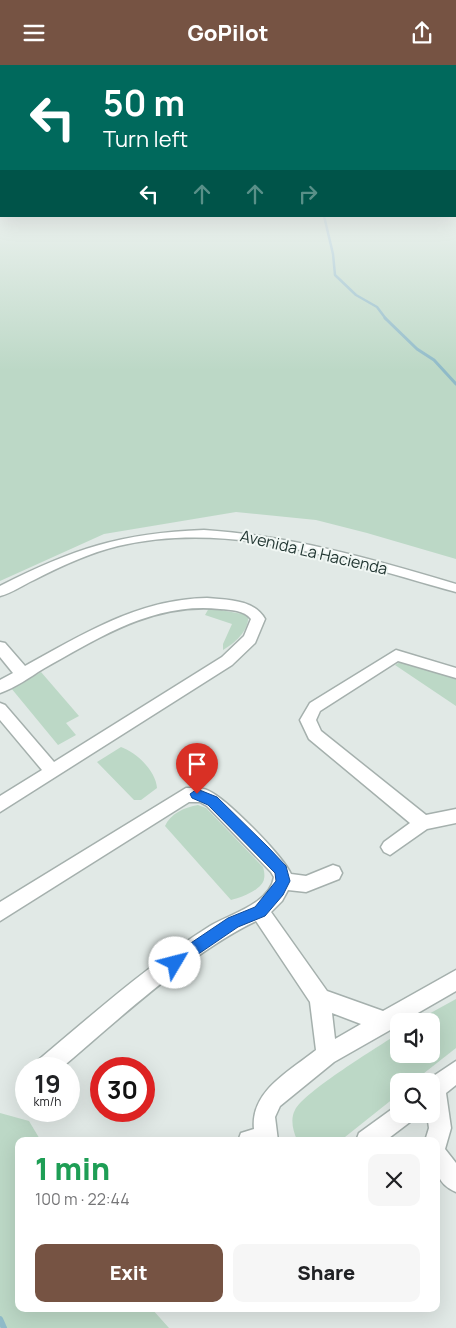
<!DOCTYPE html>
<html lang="en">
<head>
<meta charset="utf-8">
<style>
  body { margin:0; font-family:Manrope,sans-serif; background:#f6f6f6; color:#202124; height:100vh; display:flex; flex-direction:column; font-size:19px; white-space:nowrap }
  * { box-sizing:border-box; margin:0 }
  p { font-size:16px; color:#757577 }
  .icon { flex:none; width:28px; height:28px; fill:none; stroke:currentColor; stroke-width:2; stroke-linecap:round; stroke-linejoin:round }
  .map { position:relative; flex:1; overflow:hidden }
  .drawer { position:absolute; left:15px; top:1072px; width:425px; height:175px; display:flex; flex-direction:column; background:#fff; border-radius:10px; box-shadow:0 5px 20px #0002 }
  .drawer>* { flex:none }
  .hud { position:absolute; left:0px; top:0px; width:456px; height:152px; box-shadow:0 5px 20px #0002; background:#00695c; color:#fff; overflow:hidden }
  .fabs { position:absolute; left:390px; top:948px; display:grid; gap:10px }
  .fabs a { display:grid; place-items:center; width:50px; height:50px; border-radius:10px; background:#fff; box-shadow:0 5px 20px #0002; font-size:25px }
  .speed { position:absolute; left:15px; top:992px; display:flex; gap:10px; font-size:25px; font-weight:700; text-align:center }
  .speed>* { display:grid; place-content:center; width:65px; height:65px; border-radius:50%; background:#fff; box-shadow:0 5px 20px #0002; line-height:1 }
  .speed small { font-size:12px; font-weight:400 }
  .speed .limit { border:8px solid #d22; background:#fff; color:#111 }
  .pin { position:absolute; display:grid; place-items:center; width:42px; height:42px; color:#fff; margin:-51px -21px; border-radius:50% 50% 50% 0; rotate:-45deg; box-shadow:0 0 5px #0007 }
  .pin .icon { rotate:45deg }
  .me { position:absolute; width:55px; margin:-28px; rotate:53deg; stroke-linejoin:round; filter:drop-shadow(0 0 4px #0008) }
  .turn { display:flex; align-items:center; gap:18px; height:105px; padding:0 20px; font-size:22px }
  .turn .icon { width:65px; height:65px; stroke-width:2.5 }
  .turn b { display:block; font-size:35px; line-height:42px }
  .lanes { display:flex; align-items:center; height:48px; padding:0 20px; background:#0003; justify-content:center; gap:25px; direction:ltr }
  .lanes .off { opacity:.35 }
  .round { display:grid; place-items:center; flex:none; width:52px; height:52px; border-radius:10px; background:#f6f6f6 }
  .headline { display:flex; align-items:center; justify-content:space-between; height:85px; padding:0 20px }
  h1 { font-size:30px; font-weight:800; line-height:38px; color:#1e9e55 }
  .button { display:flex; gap:10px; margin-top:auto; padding:10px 20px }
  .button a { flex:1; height:58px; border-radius:10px; background:#765343; color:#fff; font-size:20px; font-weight:800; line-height:58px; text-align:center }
  .button a+a { background:#f6f6f6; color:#202124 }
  header { display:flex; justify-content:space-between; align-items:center; height:65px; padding:0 20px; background:#765343; color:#fff; font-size:22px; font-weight:800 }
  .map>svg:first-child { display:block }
  .green { fill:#bcd8c6 }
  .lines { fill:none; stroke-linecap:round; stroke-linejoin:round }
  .stream-far2 { stroke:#8fbac8; stroke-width:2.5 }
  .stream-far1 { stroke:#8fbac8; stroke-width:3 }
  .stream { stroke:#8fbac8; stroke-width:6 }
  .minor-casing { stroke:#a5b0ad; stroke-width:3 }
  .minor { fill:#fff; fill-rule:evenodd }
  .route { fill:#1a73e8; stroke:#114b97 }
  .labels { text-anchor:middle; stroke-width:4; stroke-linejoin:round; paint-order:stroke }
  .street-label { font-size:16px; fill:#243834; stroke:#f1f7f4 }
</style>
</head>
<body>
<header><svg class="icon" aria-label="menu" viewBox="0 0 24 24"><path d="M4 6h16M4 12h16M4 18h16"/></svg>GoPilot<svg class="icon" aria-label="share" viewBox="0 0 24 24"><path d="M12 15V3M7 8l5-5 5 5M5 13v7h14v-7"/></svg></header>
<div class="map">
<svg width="456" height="1263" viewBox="0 0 456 1263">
  <rect width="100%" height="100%" fill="#e1e9e6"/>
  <path class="green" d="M0 129 1 151H455L456 129V494L367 468 316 455 236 447 104 469 0 516Z
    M209 543 248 550C250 565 235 578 223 585V579L232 559 205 550Z
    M400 597 419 600 456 613V641L395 600Z
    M41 607 79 651 66 658 76 670 58 680 11 623Z
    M121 682C136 687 156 706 157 723L141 735H134L97 697Z
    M198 740 206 743 263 802C264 805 265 810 264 814 262 825 240 833 231 835L165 761C170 749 185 742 198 740Z
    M456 934V983L414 1016H399V1029L340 1076 297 1075C293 1066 290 1054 295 1045 305 1026 378 982 399 968V989H431V956H416Z
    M0 1048 29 1056 41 1076H19V1244H152L169 1263H0Z"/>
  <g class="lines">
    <path class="stream-far2" d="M324 151 333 189 335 210 356 230 377 242 386 254"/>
    <path class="stream-far1" d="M385 253 417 284 434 295 456 319"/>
    <path class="stream" d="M0 1254 4 1263"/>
    <g class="minor-casing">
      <path id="minor" d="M204 465C291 471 373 494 456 519V527C346 497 234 454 118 481 89 488 61 501 34 515 23 520 12 528 0 531V521C73 484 121 468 204 465Z
        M207 533C227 535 254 534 265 554L255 578 232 600 0 747V731L42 705 0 655V638L5 640 54 697 222 592 244 571 251 554C244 545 231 545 220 544 153 537 99 573 43 604 30 612 15 623 0 628V615L13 608 0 592V577L5 578 25 601C83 569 139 534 207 533Z
        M396 585 456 603V613L398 596 320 646 316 655 321 666 426 750 456 744V758L427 764 390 790 384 787 381 782 384 777 410 758 309 674 300 655 310 638Z
        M186 723C194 723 202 722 209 726 227 734 283 791 291 809L306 811 333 800 339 802 342 808 339 814 306 827 288 825 282 836 271 847 327 926 383 946 456 905V926L404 956H399V960L334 997 280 1041 275 1052 278 1076H238L241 1068 254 1064C250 1026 290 1006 316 985L310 937 256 856C188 889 118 955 60 1004H33L36 997C92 950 148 900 210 861 230 849 270 839 274 812L271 807 207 741 200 737H189L0 856V837ZM332 948 361 959 335 974Z
        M456 996V1020L446 1028 451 1063 445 1084 456 1098V1127C432 1117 436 1098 436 1076H425L429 1063 427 1049H431V1016H426Z
        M399 1039V1049H413L410 1057 385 1076H356L359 1068Z"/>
    </g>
    <use href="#minor" class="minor"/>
  </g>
  <linearGradient id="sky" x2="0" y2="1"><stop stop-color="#84b6db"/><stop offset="0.42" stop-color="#f2f5f4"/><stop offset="1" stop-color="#f2f5f4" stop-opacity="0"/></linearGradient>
  <rect width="456" height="306" fill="url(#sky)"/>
  <path class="route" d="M197 724 217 732 269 783 286 801 290 816 283 830 265 851 238 862 175 905 170 903 168 898 170 892 228 853 255 842 276 816 275 808 208 740 192 733 190 729Z"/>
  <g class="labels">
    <g class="street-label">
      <text transform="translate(314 487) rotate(13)" y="6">Avenida La Hacienda</text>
    </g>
  </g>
</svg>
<div class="fabs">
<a><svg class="icon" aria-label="sound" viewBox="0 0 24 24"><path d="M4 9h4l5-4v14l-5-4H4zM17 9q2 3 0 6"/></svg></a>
<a><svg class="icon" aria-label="search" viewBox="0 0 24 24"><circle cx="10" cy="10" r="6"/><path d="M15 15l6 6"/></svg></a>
</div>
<div class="speed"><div>19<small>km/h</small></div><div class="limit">30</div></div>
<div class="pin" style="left:197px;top:729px;background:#d93025"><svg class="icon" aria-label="arrive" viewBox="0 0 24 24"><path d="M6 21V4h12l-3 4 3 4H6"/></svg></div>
<svg class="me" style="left:175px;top:898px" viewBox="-20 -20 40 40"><circle r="19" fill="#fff"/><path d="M0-13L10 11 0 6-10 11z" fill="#1a73e8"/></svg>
<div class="hud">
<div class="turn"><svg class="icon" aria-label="left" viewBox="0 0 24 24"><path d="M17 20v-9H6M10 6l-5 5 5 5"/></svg><div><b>50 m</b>Turn left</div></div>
<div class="lanes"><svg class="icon" aria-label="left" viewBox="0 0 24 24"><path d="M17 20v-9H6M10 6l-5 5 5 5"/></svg><svg class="icon off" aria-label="ahead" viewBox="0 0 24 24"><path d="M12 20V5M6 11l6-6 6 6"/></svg><svg class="icon off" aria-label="ahead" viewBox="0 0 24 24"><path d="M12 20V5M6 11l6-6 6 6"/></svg><svg class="icon off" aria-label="right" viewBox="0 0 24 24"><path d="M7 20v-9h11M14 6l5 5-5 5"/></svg></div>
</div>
<section class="drawer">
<div class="headline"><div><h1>1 min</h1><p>100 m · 22:44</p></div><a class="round"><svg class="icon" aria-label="close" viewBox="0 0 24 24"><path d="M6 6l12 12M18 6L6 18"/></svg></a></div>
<div class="button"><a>Exit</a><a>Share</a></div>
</section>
</div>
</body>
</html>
